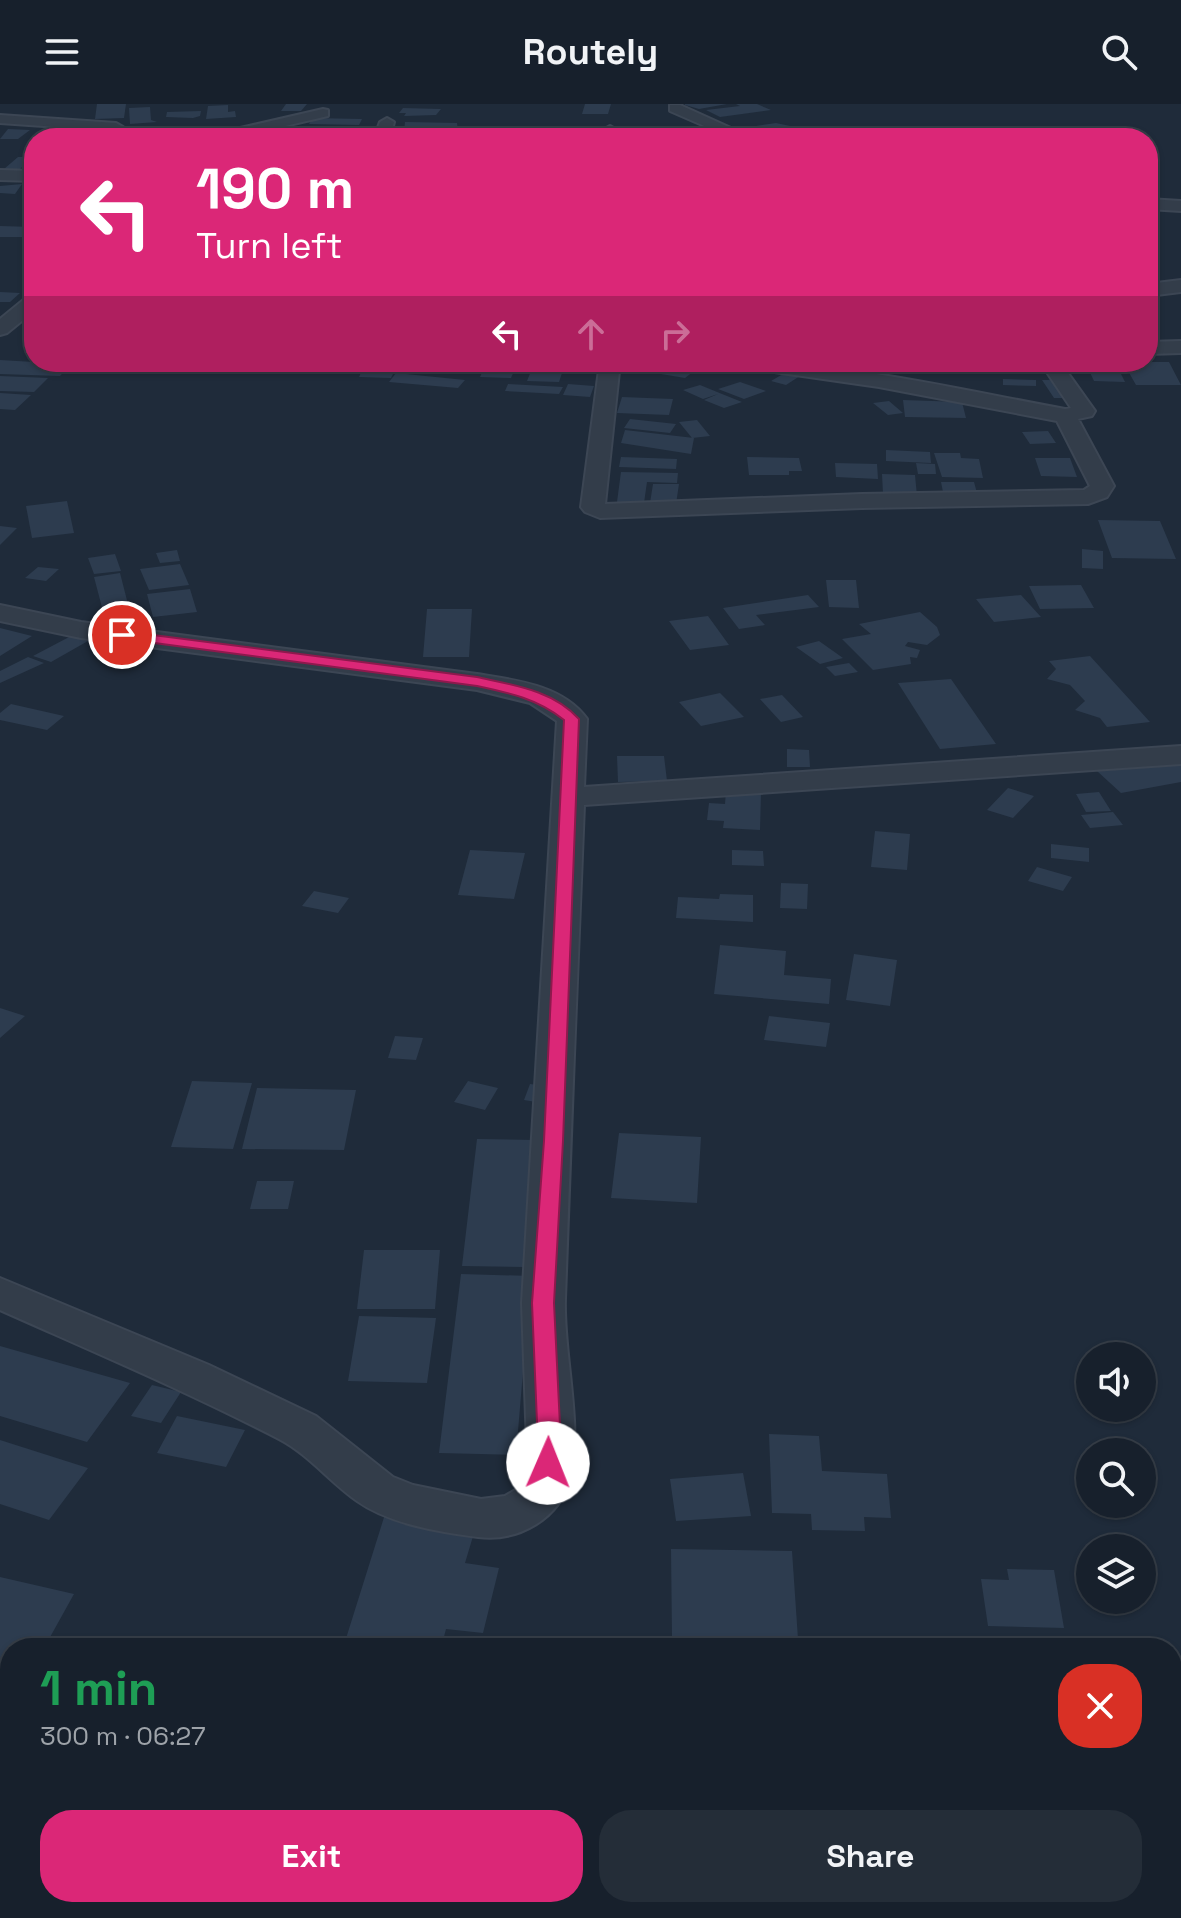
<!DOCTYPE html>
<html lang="en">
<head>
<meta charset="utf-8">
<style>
  body { margin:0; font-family:"Space Grotesk",sans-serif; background:#242d38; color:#f1f3f6; height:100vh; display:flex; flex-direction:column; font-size:30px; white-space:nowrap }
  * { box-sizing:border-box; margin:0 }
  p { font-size:26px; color:#9ea3a9 }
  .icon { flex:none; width:44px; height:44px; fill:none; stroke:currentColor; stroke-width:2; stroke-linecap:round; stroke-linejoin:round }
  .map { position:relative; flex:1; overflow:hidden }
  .sheet { position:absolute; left:0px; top:1534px; width:1182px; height:280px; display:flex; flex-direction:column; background:#17202c; border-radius:32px 32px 0 0; box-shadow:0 2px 6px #0004,0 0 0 2px #363e48 }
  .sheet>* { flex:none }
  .top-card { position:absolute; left:24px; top:24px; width:1134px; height:244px; border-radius:32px; box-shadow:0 2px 6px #0004,0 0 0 2px #363e48; background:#db2777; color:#fff; overflow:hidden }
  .tools { position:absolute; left:1076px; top:1238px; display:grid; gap:16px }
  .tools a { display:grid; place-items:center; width:80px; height:80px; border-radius:50%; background:#17202c; box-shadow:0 2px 6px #0004,0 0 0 2px #363e48; font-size:40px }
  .pin { position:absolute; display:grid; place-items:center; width:68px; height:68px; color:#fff; margin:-34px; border:4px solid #fff; border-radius:50%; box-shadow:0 2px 8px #0007 }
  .me { position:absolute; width:88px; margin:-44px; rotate:1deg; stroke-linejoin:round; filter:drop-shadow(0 0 6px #0008) }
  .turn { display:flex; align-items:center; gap:28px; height:168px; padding:0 40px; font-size:36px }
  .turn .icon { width:104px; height:104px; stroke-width:2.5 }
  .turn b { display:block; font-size:56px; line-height:68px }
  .lanes { display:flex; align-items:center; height:76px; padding:0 40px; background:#0003; justify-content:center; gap:40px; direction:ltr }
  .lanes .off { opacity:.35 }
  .round { display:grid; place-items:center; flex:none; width:84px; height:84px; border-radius:32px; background:#242d38 }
  .head { display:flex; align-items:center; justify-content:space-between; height:136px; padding:0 40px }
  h1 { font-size:48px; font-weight:600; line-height:60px; color:#1e9e55 }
  .action { display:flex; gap:16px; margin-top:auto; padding:16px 40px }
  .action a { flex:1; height:92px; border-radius:32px; background:#db2777; color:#fff; font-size:32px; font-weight:600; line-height:92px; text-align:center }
  .action a+a { background:#242d38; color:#f1f3f6 }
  header { display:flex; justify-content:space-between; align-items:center; height:104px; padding:0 40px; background:#17202c; font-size:36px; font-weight:600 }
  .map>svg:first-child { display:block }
  .building { fill:#2d3c4f }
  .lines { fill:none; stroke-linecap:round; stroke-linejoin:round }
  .minor-casing { stroke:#3c4654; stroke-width:4 }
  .minor { fill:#333d4a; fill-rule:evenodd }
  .route { fill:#db2777; stroke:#8e194d; stroke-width:2 }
</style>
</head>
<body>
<header><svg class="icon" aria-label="menu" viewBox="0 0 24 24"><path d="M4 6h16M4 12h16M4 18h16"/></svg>Routely<svg class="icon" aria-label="search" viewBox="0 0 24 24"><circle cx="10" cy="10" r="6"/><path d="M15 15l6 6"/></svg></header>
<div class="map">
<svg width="1181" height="1814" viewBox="0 0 1181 1814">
  <rect width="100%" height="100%" fill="#1f2b3a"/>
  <path class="building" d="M97 0H126L124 14 95 15Z
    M286 0H307L301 7H281Z
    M585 0H611L608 10H582Z
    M727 0 699 5 685 1V0Z
    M736 0H757L771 6 720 13 706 6 740 2Z
    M228 1V8L235 7 236 13 206 15 208 2Z
    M150 3 151 16 157 18 130 20 129 4Z
    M403 4 441 5 436 11 404 12 406 9H399Z
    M201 7 200 12 193 14 166 13 167 8Z
    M313 14 362 15 359 21 309 20Z
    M405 18 457 19 458 27 404 28Z
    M776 19 790 22 802 27 776 31 756 22Z
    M111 23 120 24 131 33 101 34 91 26Z
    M8 25 30 26 18 35H0Z
    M152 25 162 34H137L129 28Z
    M531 26H601V31H593V34H529Z
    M18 53H33L20 65H4Z
    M22 80 15 90 0 89V82Z
    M0 122 34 123V133H0Z
    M0 188 20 189 10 198H0Z
    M0 256 34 258H73L60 272 0 270Z
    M366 258H387L383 265 395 266 391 274 359 273Z
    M487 258H518L511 274 480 273Z
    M640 258H706L685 274 631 265Z
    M1085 258H1115L1125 278 1094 277Z
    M1123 258H1169L1181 281H1136Z
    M533 262 564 263 559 278 527 277Z
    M788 267 803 270 786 281 771 277Z
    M396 269 465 276 458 284 389 278Z
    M0 272 48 274 34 288 0 287Z
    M1003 275 1036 276V282L1003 281Z
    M1042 276H1053L1065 294H1054Z
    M740 278 766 287 744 295 718 285Z
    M508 280 563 283 559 290 505 287Z
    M568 280 594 282 590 293 563 291Z
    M700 281 722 290 742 298 724 304 704 296 718 290 703 295 683 286Z
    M0 289 31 291 15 306 0 305Z
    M622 293 673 295 669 311 617 309Z
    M903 296 962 298 966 314 905 313Z
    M889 297 903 309 888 311 873 299Z
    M630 315 676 320 670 329 624 324Z
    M697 316 710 332 692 334 679 318Z
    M625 326 694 334 691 350 621 339Z
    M1048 327 1056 339 1030 340 1022 328Z
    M886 346 930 348 931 359 886 357Z
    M934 349H960L961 354 979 355 983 374 942 373Z
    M621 353 677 355 676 365 619 363Z
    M747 353 799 354 802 367H789V371H749Z
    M1035 354H1070L1077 373 1041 372Z
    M835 359 877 360 878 375 836 373Z
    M916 359 935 360 936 370H918Z
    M621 368 678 369 677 379 647 378 644 399 617 398Z
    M882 370 915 371 917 392 883 390Z
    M941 378H974L977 389 943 388Z
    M653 380H679L676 400 650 399Z
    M67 397 74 429 32 434 26 402Z
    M1098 416 1160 417 1176 455 1112 454Z
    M0 422 17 424 0 441Z
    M1082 445 1103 447V465L1082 464Z
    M177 446 180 457 160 459 156 449Z
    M115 450 121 467 94 470 88 454Z
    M180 460 189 481 149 486 140 465Z
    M38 463 59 465 46 477 25 474Z
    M120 469 130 508 104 511 94 473Z
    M826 476H856L859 504 829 503Z
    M1081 481 1094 504 1040 505 1029 482Z
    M190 485 197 508 153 513 147 490Z
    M808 491 819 503 756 511 765 521 739 525 723 504Z
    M1021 491 1041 513 994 518 976 495Z
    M427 505H472L469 553H423Z
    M920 508 937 523 940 531 927 541 908 538 905 542 920 546 917 554 910 553 911 560 873 566 842 535 871 530 859 520Z
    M708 512 729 541 690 546 669 517Z
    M0 524 32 532 0 552Z
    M71 532 88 537 51 558 33 552Z
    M819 537 843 554 820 560 796 543Z
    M1090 552 1150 618 1107 623 1100 614 1075 606 1085 597 1070 581 1047 575 1056 565 1049 557Z
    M28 553 44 559 0 579V567Z
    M849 559 858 568 835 572 826 563Z
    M951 575 996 640 940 645 898 579Z
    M720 589 744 613 701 622 679 598Z
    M782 591 803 613 781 618 760 595Z
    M11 600 64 612 47 626 0 616V609Z
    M787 645 809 646 810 663H787Z
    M617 652H664L667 677 618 678Z
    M1174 653 1181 659V678L1121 689 1097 667Z
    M1008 684 1034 692 1013 714 987 706Z
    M726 687 761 688 760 726 723 724 724 717 707 716 709 699 725 700Z
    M1099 688 1111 707 1086 708 1076 690Z
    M1113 708 1123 721 1090 724 1081 711Z
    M875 727 910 730 907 766 871 763Z
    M1051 740 1089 744V758L1051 754Z
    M470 746 525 749 514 795 458 791Z
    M732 746 763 747 764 762 732 761Z
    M1037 763 1072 773 1063 787 1028 777Z
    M781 779 808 780 807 805 780 804Z
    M314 787 349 794 338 809 302 802Z
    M720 790 753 791V818L676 814 678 793 719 795Z
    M720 841 786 847 784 871 831 875 829 900 714 890Z
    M854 850 897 856 890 902 846 896Z
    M0 904 25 912 0 934Z
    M769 912 830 919 826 943 764 936Z
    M395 932 423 934 416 956 388 954Z
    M192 977 252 979 233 1045 171 1043Z
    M468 977 498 984 485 1006 454 998Z
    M530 980 560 984 554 1001 524 996Z
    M257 984 356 986 344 1046 242 1045Z
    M619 1029 701 1033 697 1099 611 1094Z
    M477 1035 535 1036 524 1163 462 1162Z
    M257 1077H294L288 1105H250Z
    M364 1146H440L435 1205H357Z
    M461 1170 531 1172 516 1351 439 1349Z
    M359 1212 436 1214 427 1279 348 1277Z
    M0 1242 130 1279 87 1338 0 1312Z
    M152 1281 181 1288 161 1319 131 1312Z
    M177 1312 245 1326 226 1363 157 1349Z
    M769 1330 819 1332 822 1367 887 1370 891 1414 864 1413 865 1427 812 1426 811 1410 772 1409Z
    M0 1336 88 1364 49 1416 0 1400Z
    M743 1369 751 1412 676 1417 670 1375Z
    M386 1407 477 1419 465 1459 499 1464 483 1529 446 1525 441 1544H343Z
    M671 1445 792 1447 798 1535 672 1533Z
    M1007 1465 1054 1466 1064 1524 988 1522 981 1475 1009 1476Z
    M0 1473 74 1490 44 1544H10V1607L0 1625Z"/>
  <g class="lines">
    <g class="minor-casing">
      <path id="minor" d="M670 1H680L753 34H732L670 7Z
        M323 5 328 6V12L234 34H207L210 31Z
        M0 11 116 19 123 23 116 27 0 19Z
        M387 14 394 18 390 34H374L380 18Z
        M610 22 617 26 618 34H602L603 26Z
        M0 66 34 67V77L0 76Z
        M1148 95 1181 97V107L1148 105Z
        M1181 176V188L1148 192V180Z
        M34 191V207L7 229 0 231V215L27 193Z
        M1181 237V249L1148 250V238Z
        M600 258H620L605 400 862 390 1084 386 1090 382 1057 317 879 283 747 264 737 258C847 258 956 285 1065 305L1071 304 1040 258H1060L1095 307 1092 312 1078 315 1114 382 1107 393 1088 400 862 404 600 414 585 408 581 403Z
        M0 501 81 518 477 570C514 576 563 581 587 615L584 683 1181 642V660L584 701C578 866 570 1030 565 1195 563 1249 583 1322 570 1374 560 1415 518 1438 478 1433 440 1428 389 1420 357 1397 330 1378 308 1350 279 1335 188 1288 94 1248 0 1206V1174L209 1261 316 1312 393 1373 413 1381 481 1395 505 1392 517 1385 523 1375 527 1342 522 1199 557 617 530 599 477 586 81 534 0 517Z"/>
    </g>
    <use href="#minor" class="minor"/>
  </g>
  <path class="route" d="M122 527 477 573C513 581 553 586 579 615L563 1037 554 1199 561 1342 556 1366 548 1368 539 1366 536 1359 538 1342 532 1199 544 1037 564 616C538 595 510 589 477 582L117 534V529Z"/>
</svg>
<div class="tools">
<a><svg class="icon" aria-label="sound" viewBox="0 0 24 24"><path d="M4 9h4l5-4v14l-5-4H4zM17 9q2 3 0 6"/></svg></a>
<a><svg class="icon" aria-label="search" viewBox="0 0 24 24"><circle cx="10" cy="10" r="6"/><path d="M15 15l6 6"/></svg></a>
<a><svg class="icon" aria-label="layers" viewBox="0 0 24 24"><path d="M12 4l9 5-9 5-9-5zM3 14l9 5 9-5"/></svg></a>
</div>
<div class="pin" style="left:122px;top:531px;background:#d93025"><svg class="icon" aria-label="arrive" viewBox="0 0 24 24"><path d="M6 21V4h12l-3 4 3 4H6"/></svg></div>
<svg class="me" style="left:548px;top:1359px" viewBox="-20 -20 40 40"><circle r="19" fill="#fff"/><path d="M0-13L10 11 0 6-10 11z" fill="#db2777"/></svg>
<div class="top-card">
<div class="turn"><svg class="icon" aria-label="left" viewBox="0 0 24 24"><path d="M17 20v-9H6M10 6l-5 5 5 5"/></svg><div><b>190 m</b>Turn left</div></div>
<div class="lanes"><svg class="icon" aria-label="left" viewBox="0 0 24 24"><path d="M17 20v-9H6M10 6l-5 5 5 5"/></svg><svg class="icon off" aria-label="ahead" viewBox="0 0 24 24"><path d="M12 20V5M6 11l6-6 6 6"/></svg><svg class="icon off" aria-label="right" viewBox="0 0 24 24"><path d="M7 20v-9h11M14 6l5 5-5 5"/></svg></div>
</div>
<section class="sheet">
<div class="head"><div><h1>1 min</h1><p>300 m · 06:27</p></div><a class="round" style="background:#d93025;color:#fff"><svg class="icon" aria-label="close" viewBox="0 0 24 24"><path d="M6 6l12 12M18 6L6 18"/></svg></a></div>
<div class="action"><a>Exit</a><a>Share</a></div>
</section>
</div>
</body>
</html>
